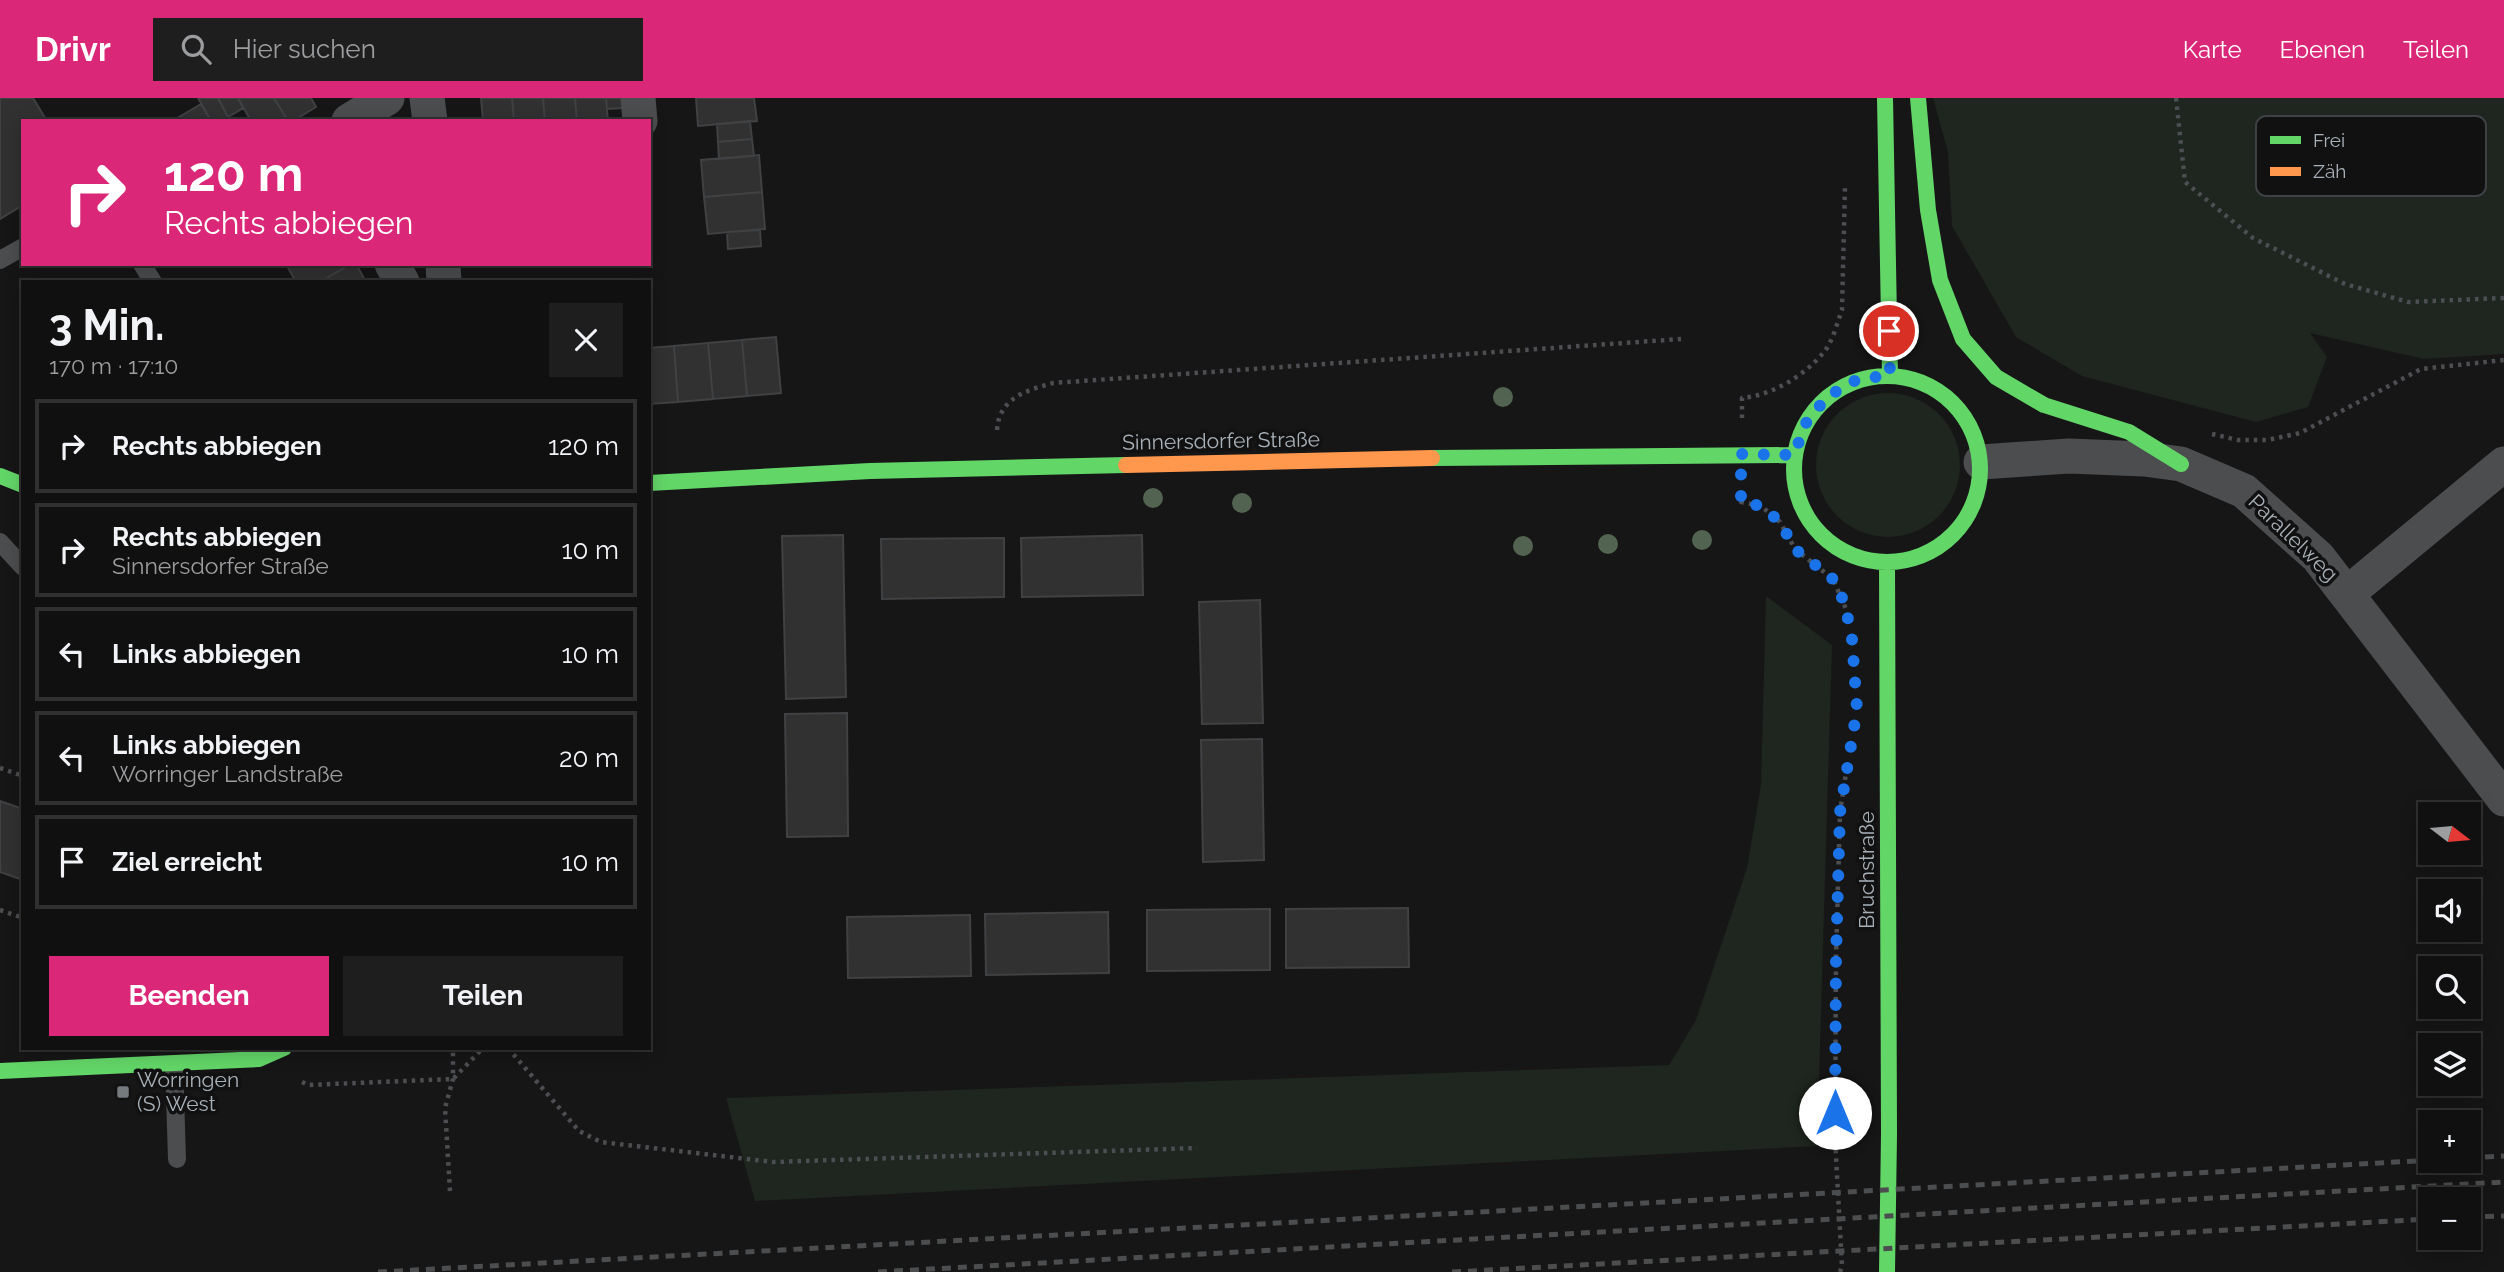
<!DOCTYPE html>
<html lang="de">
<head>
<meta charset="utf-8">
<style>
  body { margin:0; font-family:Raleway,sans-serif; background:#1e1e1f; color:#f1f3f6; height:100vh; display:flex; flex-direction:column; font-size:26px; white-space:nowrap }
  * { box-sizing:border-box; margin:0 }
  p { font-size:23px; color:#9c9d9f }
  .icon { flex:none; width:38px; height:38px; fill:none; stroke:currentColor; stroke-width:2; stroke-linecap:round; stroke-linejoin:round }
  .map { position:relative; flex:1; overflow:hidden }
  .details { position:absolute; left:21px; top:182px; width:630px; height:770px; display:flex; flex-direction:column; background:#101011; border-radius:0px; box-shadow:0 4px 18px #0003,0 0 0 2px #303031 }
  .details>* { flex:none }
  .top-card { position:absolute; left:21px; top:21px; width:630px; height:147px; border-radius:0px; box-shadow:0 4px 18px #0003,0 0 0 2px #303031; background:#db2777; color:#fff; overflow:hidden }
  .needle { width:46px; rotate:106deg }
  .fabs { position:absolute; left:2418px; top:704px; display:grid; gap:14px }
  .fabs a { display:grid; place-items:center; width:63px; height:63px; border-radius:0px; background:#101011; box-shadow:0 4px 18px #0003,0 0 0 2px #303031; font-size:35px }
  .pin { position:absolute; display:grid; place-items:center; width:60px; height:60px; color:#fff; margin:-30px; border:4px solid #fff; border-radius:50%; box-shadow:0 2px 7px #0007 }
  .me { position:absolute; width:77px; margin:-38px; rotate:0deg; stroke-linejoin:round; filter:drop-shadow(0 0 5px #0008) }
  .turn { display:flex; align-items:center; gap:24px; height:147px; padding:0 28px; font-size:32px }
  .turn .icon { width:91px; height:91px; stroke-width:2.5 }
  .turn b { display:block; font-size:49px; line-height:60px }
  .round { display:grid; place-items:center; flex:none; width:74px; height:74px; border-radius:0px; background:#1e1e1f }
  .head { display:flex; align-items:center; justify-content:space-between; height:119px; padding:0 28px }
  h1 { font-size:42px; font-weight:700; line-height:52px }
  .cta { display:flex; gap:14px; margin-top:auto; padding:14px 28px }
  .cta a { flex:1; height:80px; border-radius:0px; background:#db2777; color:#fff; font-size:28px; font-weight:700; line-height:80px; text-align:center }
  .cta a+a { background:#1e1e1f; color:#f1f3f6 }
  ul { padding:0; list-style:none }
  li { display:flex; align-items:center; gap:21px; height:94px; margin:0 14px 10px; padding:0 14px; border:4px solid #303031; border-radius:0px }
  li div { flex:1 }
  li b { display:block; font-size:26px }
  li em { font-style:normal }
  header { display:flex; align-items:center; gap:42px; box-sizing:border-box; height:98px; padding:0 35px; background:#db2777; color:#fff }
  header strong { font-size:33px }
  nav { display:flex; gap:38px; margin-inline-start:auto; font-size:24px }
  .search { width:490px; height:63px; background:#1e1e1f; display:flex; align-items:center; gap:18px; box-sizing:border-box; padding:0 24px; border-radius:0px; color:#9c9d9f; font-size:26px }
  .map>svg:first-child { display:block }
  .green { fill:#1f251f }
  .building { fill:#313132; stroke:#3f4143; stroke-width:2 }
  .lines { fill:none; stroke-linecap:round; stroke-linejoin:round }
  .path { stroke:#4c4e51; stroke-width:4.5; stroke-dasharray:3.5 5; stroke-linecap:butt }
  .lane { stroke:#4b4d4f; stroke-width:18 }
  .street { stroke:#4b4d4f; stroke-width:35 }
  .fast { stroke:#63d668; stroke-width:16 }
  .slow { stroke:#ff974d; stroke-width:16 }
  .rail { stroke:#4b4d4e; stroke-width:5; stroke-dasharray:9 7; stroke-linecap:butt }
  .tree { fill:#536351 }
  .route { stroke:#1a73e8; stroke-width:12; stroke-dasharray:0 21.6 }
  .poi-dot { fill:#757a7f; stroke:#111112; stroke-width:2.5 }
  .labels { text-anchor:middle; stroke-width:7; stroke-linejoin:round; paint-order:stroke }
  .street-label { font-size:21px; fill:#a8b0b7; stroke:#111112 }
  .poi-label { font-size:21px; fill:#a8b0b7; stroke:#111112; text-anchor:start }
  .key { fill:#111112; stroke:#3e4144; stroke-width:2 }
  .key-label { font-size:19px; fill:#a8b0b7 }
</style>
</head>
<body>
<header>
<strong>Drivr</strong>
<div class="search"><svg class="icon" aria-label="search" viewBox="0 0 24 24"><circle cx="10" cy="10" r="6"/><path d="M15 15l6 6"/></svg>Hier suchen</div>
<nav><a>Karte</a><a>Ebenen</a><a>Teilen</a></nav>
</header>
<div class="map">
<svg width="2504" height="1174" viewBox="0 0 2504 1174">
  <rect width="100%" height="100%" fill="#161617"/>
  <path class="green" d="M1933 0H2504V256L2424 261 2310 235 2327 259 2308 309 2256 324 2082 278 2016 239 1952 128 1948 54Z
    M1816 367a72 72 0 1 1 144 0a72 72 0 1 1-144 0Z
    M1766 498 1832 547 1817 1048 755 1103 726 1000 1669 967 1696 922 1747 770 1761 687Z"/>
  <path class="building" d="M0 0H33L47 23H23V107L0 121Z
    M198 0H218L228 19 222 23H211Z
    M218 0H238L243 10 228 19Z
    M238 0H274L288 23H251Z
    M274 0H311L316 9 293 23H288Z
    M481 0H512L514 23H483Z
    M512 0H543L545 23H514Z
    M543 0H575L577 23H545Z
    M575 0H606L608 23H577Z
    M606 0H623L624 10 607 11Z
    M696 0H754L757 23 698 28Z
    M201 6 211 23H174V22Z
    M750 23 752 41 718 44 717 26Z
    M752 41 754 58 719 61 718 44Z
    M759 57 762 94 704 99 701 62Z
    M762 94 765 131 708 136 704 99Z
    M760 132 761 148 728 151 727 134Z
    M289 166H351L320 184H296L287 168Z
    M351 166H356L366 184H320Z
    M776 239 781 295 747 298 742 242Z
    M742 242 747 298 713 301 708 245Z
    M708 245 713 301 678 304 674 248Z
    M674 248 678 304 649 306V250Z
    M843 437 846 599 786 601 782 438Z
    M1142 437 1143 497 1022 499 1021 440Z
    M1004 440V499L882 501 881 441Z
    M1260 502 1263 625 1202 626 1199 504Z
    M847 615 848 738 787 739 785 616Z
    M1262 641 1264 762 1203 764 1201 642Z
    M0 703 23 711V782L0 774Z
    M1408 810 1409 869 1286 870V811Z
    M1270 811V872L1147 873V812Z
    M1108 814 1109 875 986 877 985 816Z
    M970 817 971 878 848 880 847 819Z"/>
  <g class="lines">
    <path class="path" d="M2176 0 2185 84 2253 140 2345 186 2408 204 2504 200
      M1742 320V300C1773 297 1804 278 1824 254 1833 243 1837 225 1842 212L1845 89
      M997 332C999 300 1027 292 1053 285L1681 241
      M2212 336 2238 342H2267L2300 335 2421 271 2504 262
      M1741 395V404L1761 408 1780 424 1795 451 1833 481 1846 511
      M0 670 23 678
      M0 812 23 820
      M508 950 579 1033 601 1044 773 1064 1197 1050
      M302 984 308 987 453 981 483 950
      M450 1093 445 1010 453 981V950
      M1840 1174 1842 1168 1835 1041 1836 860 1840 714 1846 675"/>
    <path class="lane" d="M0 162 23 149
      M142 166 153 184
      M0 444 23 469
      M174 966 177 1061"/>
    <path class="street" d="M427 0 430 23
      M638 0 640 23
      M349 23 387 0
      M392 166 402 184
      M443 166 444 184
      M1981 364 2069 358 2144 361 2181 366 2244 393 2318 459 2504 701
      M2348 495 2504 366"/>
    <path class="fast" d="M1885 0 1890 277
      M1918 0 1928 112 1940 182 1963 241 1996 279 2044 307 2129 334 2181 366
      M1794 371a93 93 0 1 1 186 0a93 93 0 1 1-186 0Z
      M1432 360 1794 357
      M0 378 23 387
      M649 385 870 373 1126 367
      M1887 465 1889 1036 1887 1174
      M0 973 259 961 284 950"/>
    <path class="slow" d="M1126 367 1432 360"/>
    <path class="rail" d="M2469 1060 2504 1058
      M2469 1119 2504 1118
      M378 1174 2434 1062
      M878 1174 2504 1084
      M1452 1174 2431 1121"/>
  </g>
  <g class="tree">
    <circle cx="1503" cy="299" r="10"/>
    <circle cx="1153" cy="400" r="10"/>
    <circle cx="1242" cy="405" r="10"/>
    <circle cx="1702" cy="442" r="10"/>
    <circle cx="1608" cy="446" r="10"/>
    <circle cx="1523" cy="448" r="10"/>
  </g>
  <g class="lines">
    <path class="route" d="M1835 1015 1836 860 1840 714 1857 611 1852 541 1845 506 1833 481 1795 451 1780 424 1761 408 1741 404V356L1794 357 1806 325 1827 299 1856 282 1890 277 1889 233"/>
  </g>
  <rect class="poi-dot" x="116" y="987" width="14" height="14" rx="3.5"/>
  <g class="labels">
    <g class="street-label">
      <text transform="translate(1221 343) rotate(-1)" y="7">Sinnersdorfer Straße</text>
      <text transform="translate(2293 440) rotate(44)" y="7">Parallelweg</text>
      <text transform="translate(1867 772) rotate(-90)" y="7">Bruchstraße</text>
    </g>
    <g class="poi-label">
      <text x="137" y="989">Worringen<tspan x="137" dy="24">(S) West</tspan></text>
    </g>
  </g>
  <rect x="2256" y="18" width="230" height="80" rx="10" class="key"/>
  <rect x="2270" y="38" width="31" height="8" fill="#63d668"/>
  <rect x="2270" y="69" width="31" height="9" fill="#ff974d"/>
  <g class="key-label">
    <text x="2313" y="49">Frei</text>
    <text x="2313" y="80">Zäh</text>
  </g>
</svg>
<div class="fabs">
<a><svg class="needle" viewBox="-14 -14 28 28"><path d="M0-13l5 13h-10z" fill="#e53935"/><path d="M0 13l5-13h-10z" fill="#9c9d9f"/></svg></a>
<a><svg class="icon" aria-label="sound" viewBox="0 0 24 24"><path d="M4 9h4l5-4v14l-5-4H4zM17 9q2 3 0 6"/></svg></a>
<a><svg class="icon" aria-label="search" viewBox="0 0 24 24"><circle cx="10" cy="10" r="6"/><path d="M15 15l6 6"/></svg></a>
<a><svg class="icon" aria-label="layers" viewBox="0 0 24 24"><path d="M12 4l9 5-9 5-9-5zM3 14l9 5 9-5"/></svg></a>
<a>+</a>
<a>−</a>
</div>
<div class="pin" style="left:1889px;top:233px;background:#d93025"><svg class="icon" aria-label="arrive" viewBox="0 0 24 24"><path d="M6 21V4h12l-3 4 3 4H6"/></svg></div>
<svg class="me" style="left:1835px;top:1015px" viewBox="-20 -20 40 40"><circle r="19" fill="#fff"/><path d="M0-13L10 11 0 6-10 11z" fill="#1a73e8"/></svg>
<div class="top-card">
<div class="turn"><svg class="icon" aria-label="right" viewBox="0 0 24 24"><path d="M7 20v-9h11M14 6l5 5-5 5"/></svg><div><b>120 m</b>Rechts abbiegen</div></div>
</div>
<section class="details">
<div class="head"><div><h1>3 Min.</h1><p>170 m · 17:10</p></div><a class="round"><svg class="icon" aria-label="close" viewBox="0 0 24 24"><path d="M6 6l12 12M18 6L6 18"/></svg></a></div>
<ul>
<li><svg class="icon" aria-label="right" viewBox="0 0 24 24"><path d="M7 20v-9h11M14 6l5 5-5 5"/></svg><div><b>Rechts abbiegen</b></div><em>120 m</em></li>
<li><svg class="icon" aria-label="right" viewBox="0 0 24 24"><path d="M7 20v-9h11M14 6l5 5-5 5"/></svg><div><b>Rechts abbiegen</b><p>Sinnersdorfer Straße</p></div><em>10 m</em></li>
<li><svg class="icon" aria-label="left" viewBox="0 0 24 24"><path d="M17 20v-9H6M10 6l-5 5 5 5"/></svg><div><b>Links abbiegen</b></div><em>10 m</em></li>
<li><svg class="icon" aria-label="left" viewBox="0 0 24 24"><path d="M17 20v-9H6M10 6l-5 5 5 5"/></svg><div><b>Links abbiegen</b><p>Worringer Landstraße</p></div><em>20 m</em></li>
<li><svg class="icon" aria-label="arrive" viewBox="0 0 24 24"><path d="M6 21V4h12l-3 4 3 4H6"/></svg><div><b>Ziel erreicht</b></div><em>10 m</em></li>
</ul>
<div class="cta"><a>Beenden</a><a>Teilen</a></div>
</section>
</div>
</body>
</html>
